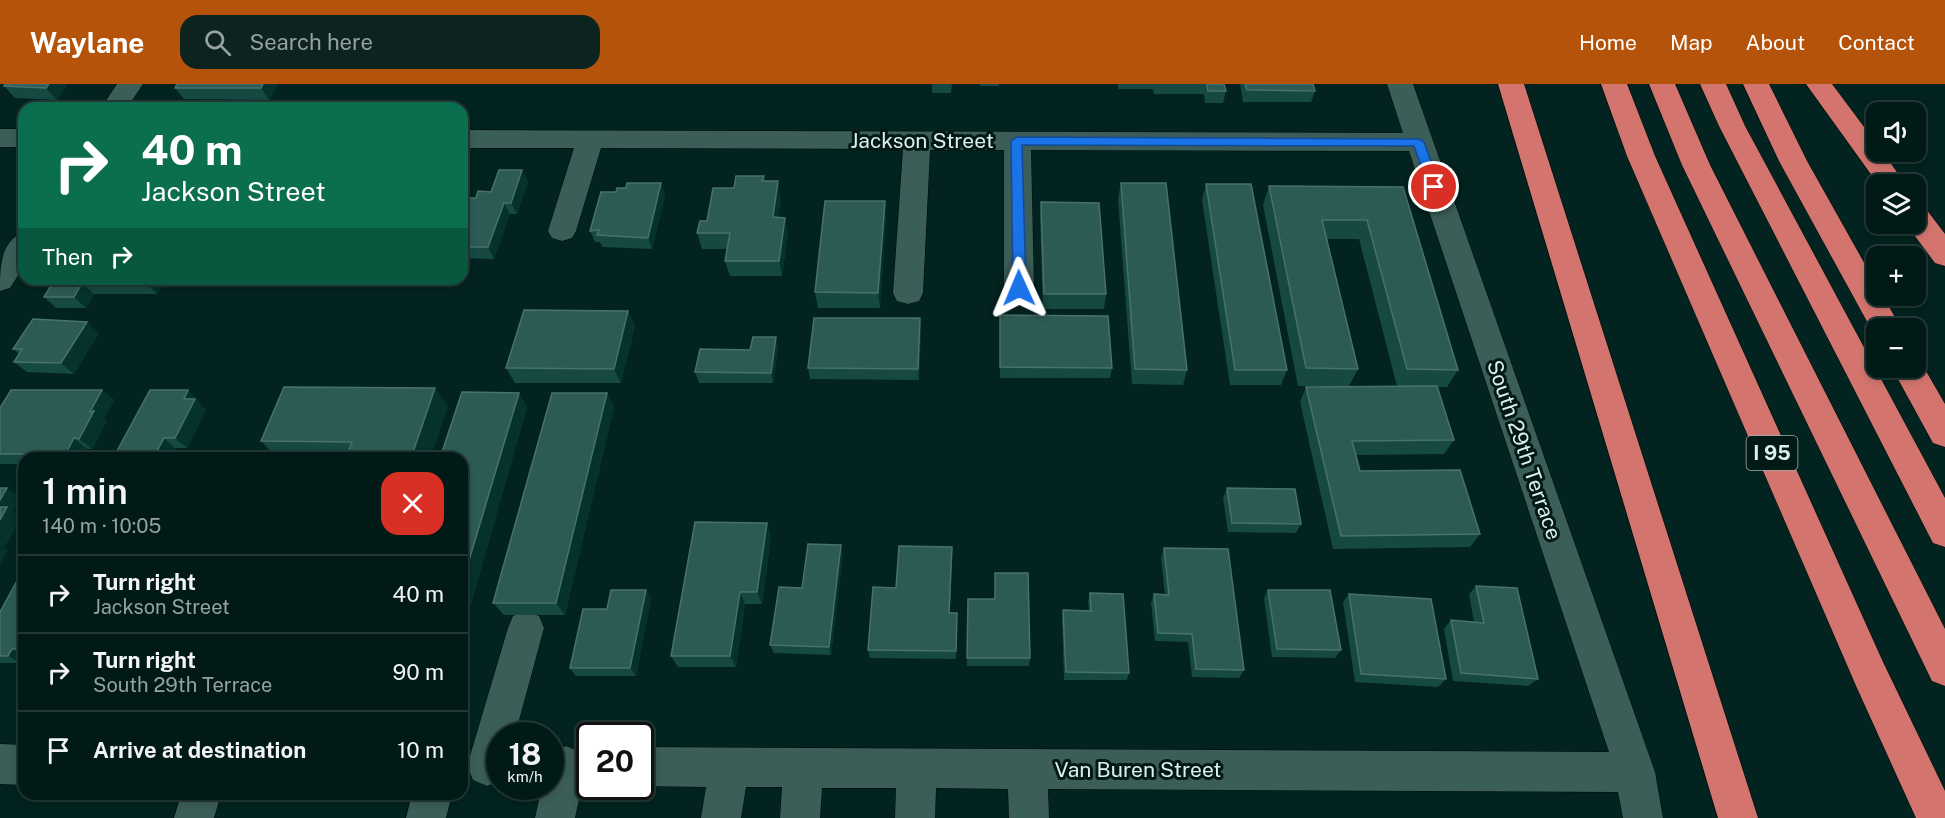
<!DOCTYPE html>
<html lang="en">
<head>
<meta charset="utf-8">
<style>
  body { margin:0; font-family:"Public Sans",sans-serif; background:#0c2320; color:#f1f3f6; height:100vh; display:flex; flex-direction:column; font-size:22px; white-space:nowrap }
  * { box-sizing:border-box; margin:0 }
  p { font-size:20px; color:#96a1a1 }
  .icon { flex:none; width:33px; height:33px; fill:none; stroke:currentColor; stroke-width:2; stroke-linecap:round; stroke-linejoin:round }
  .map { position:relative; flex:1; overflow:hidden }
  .details { position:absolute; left:18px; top:368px; width:450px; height:348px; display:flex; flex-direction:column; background:#021a17; border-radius:18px; box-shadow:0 3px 9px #0003,0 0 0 2px #233836 }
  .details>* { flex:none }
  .hud { position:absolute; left:18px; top:18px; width:450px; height:183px; border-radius:18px; box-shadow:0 3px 9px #0003,0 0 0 2px #233836; background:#0b6e4f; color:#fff; overflow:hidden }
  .tools { position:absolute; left:1866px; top:18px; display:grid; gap:12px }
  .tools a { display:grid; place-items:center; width:60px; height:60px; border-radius:12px; background:#021a17; box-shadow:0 3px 9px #0003,0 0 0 2px #233836; font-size:30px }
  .speed { position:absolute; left:486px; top:638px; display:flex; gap:12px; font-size:30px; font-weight:700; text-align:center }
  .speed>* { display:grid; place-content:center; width:78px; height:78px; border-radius:50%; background:#021a17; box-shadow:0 3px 9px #0003,0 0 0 2px #233836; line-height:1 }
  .speed small { font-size:15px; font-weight:400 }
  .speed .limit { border:3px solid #111; border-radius:9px; background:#fff; color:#111 }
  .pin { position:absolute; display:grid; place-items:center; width:51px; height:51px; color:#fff; margin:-26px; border:3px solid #fff; border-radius:50%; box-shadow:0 2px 6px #0007 }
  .me { position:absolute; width:66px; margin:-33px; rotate:359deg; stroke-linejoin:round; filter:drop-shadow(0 0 4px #0008) }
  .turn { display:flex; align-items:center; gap:21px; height:126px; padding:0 24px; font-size:27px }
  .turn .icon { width:78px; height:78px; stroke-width:2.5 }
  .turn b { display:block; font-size:42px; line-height:51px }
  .then { display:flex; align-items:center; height:57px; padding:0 24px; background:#0003; gap:12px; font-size:22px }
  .round { display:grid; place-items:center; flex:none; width:63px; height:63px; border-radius:18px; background:#0c2320 }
  .headline { display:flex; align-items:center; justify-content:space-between; height:102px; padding:0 24px }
  h1 { font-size:36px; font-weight:600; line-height:45px }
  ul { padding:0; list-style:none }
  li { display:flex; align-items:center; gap:18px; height:78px; padding:0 24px; border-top:2px solid #233836 }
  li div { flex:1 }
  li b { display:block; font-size:22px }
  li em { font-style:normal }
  header { display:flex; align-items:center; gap:36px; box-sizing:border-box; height:84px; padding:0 30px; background:#b45309; color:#fff }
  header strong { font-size:28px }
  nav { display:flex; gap:33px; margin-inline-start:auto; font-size:21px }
  .search { width:420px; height:54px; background:#0c2320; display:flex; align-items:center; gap:15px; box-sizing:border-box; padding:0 21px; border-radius:18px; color:#96a1a1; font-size:22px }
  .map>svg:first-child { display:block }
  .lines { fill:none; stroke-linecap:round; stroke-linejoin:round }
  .minor-casing { stroke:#000c09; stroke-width:1 }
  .highway-casing { stroke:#000c09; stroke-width:1 }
  .minor { fill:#3c5e58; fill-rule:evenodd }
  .highway { fill:#d3756e; fill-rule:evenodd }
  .wall { fill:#164942 }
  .shaded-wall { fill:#05322c }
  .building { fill:#2c5b54; stroke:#48726c; stroke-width:1.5 }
  .route { fill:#1a73e8; stroke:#114b97; stroke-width:1.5 }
  .labels { text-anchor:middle; stroke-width:6; stroke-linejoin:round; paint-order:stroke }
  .shield { fill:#021915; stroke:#9cb0ac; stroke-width:1.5 }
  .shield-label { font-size:20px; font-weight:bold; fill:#def0ec }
  .street-label { font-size:21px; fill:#def0ec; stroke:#021915 }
</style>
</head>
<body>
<header>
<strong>Waylane</strong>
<div class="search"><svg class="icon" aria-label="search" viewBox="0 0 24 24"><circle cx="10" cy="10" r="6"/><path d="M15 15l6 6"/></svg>Search here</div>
<nav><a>Home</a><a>Map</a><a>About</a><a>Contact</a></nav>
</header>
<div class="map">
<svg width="1945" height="734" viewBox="0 0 1945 734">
  <rect width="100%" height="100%" fill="#02231f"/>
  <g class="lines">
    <g class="minor-casing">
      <path id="minor" d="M117 0H143L127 24H101Z
        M1387 0H1413L1655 688 1663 734H1623L1618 708 1048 705 1049 734H1009L1008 705 936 704 935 734H895L896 704H822L820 734H780L782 703H746L741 734H701L706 703 638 702H640V663L1609 668 1409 67 1031 66 1034 204 1029 212 1019 215 1009 212 1004 204V66H930L923 209 919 217 908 220 897 217 893 209 903 65 601 64 576 147 572 154 562 157 552 154 548 147 574 64H462V46L1403 49Z
        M0 45H24V63H0Z
        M24 148V182L10 204 0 207C0 184 0 157 24 148Z
        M526 527 539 532 544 544 515 651H500V697L487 702 473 696 467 682 508 544 513 532Z
        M0 660 24 661V701L0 700Z
        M566 662 580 668 586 682 575 734H535L542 702H550L552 668Z
        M181 710H221L214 734H174Z
        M412 710H452L446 734H406Z"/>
    </g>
    <g class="highway-casing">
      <path id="highway" d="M1498 0H1524L1758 734H1718Z
        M1601 0H1627L1655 72 1883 578 1945 707V734H1916L1857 604 1627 72Z
        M1649 0H1675L1710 81 1945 545V602L1932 597 1682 81Z
        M1700 0H1726L1745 42 1945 414V463L1933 459 1719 42Z
        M1743 0H1769L1807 77 1876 200V212H1883L1901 244H1876L1875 252 1779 77Z
        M1806 0H1832L1876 59V68H1883L1905 100H1878Z
        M1916 122 1926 125 1945 150V182L1935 179 1906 140H1916Z
        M1916 274 1919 275 1945 320V363L1933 359 1892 284H1916Z"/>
    </g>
    <use href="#minor" class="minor"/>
    <use href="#highway" class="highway"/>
  </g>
  <path class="wall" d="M68 0 57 16 15 14 4 2Z
    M177 0H278L269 16 184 15 175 4Z
    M932 0H952L951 9H932Z
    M980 0H999V2H980Z
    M1118 0H1224L1226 7 1223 19H1205L1204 10H1154L1153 5H1118Z
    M1240 0H1313L1315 7 1311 18H1243Z
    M522 86 528 98 517 130H510L494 175 462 174V114H476L491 108Z
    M764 92 765 97 781 114 778 133 785 134 788 149 782 192H730L725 177 727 165H702L697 149 707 137 734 104Z
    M661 99 665 111 652 165 602 163 600 158H595L590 147 616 108 626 104Z
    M1121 99 1187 286 1183 301 1132 300 1118 115Z
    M1206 100 1287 286 1281 301H1230L1202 116Z
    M1269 102 1403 103 1458 286 1447 303H1437L1454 356 1444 370 1356 371 1360 387 1480 450 1470 463 1333 465 1300 318 1306 303 1397 302 1359 155H1327L1358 285 1349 302H1298L1263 121Z
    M1041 118 1106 210 1104 225H1043L1040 134Z
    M886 133 880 224H818L815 208Z
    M55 195H165L157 210H94L86 224H56L44 213Z
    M628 227 635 242 621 299H515L506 284Z
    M920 234 921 245 919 296 810 295 808 284Z
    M1000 242 1112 284 1110 294H1000Z
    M99 249 74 290 27 288 14 278 19 270 13 265Z
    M776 253 778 264 773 299H699L695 288 750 266Z
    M102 306 114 316 104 335 107 337 92 365H87L82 374H24V380H0V324Z
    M519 309 527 323 469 527 462 526V374Z
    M607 309 614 323 565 531H504L493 519Z
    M199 317V319L206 326 187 364H175L170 374H125L117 367Z
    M448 322 430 374H277L261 357Z
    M1227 404 1301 440 1296 449 1228 448 1223 414Z
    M771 452 762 520H745L736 583H678L671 572Z
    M841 461 843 470 831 571 774 569 770 561 802 504Z
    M952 463 950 529H957L956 575 870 574 868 566 896 504Z
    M1164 464 1244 586 1239 594 1192 593 1188 558 1155 557 1151 519 1154 510 1165 511 1161 474Z
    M24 486V579H0V528Z
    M1476 502 1538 595 1528 602 1453 597 1444 545 1451 536 1474 538 1469 510Z
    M646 506 651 515 636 592H576L570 584 607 525Z
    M1268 506 1341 566 1335 574 1272 573 1264 514Z
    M1090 509 1129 589 1127 596H1064L1062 535 1063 526 1089 527 1088 518Z
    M1349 510 1446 595 1438 603 1355 598 1343 518Z
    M968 515 1030 574 1029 582H967Z"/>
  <path class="shaded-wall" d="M49 0H68L57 16 46 4Z
    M263 0H278L269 16 261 4Z
    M522 86 528 98 517 130 511 119Z
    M778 97 781 114 776 149 773 133Z
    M661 99 665 111 652 165 648 154Z
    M885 117 886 133 880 224 878 209Z
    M504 119 510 130 494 175 488 163Z
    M785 134 788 149 782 192 779 177Z
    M148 195H165L157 210 146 199Z
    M82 199 94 210 86 224 74 213Z
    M628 227 635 242 621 299 614 285Z
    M920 234 921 245 919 296 918 285Z
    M87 238 99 249 74 290 61 279Z
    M776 253 778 264 773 299 771 289Z
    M435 304 448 322 430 374H411Z
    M102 306 114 316 104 335 107 337 92 365 79 355 90 328Z
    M188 306 199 317V319L206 326 187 364 175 354 184 315Z
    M519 309 527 323 469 527 462 519V500Z
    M607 309 614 323 565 531 556 519Z
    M74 354 87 365 82 374H75L67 367Z
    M164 354 175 364 170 374H164L157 367Z
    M52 367 60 374H55L50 370Z
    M7 404 21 413 13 427 22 433 4 464 8 466 0 480V416Z
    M767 439 771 452 762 520 757 508Z
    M841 461 843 470 831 571 829 563Z
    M646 506 651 515 636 592 630 584Z
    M740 508 745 520 736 583 730 572Z
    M12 565 24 571V580L8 572Z"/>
  <path class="building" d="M5 0H49L46 4 4 2Z
    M177 0H263L261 4H175Z
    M1207 0H1224L1226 7H1208Z
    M1245 0H1313L1315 7 1247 6Z
    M499 86H522L511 119H504L488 163H462V114H476L478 107 491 108Z
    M736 92H764L762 97H778L773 133 785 134 779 177H725L730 149H697L700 137H707L713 104H734Z
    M627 99H661L648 154 597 151 599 146 590 147 601 108H616L617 104H626Z
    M1121 99H1166L1187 286 1135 285Z
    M1206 100H1251L1287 286H1235Z
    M1269 102 1403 103 1458 286 1407 285 1367 136H1322L1358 285 1306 284Z
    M825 117H885L878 209 815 208Z
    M1041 118 1099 119 1106 210H1044Z
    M55 195H148L146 199H82L74 213H44Z
    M524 226 628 227 614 285 506 284Z
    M1000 231 1108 232 1112 284 1000 283Z
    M814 234H920L918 285 808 284Z
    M33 235 87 238 61 279 14 278 22 265H13Z
    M753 253H776L771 289 695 288 700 265 750 266Z
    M1437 302 1454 356 1352 357 1360 387 1460 386 1480 450 1341 452 1306 303Z
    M284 303 435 304 411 374H346L352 358 261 357Z
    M11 306H102L90 328 94 327 79 355 74 354 67 367H52L50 370H0V324Z
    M150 306H188L184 315H195L175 354H164L157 367H117Z
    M462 308 519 309 462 500V374H440Z
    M552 309H607L556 519H493Z
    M0 404H7L0 416Z
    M1227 404 1295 405 1301 440 1232 439Z
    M0 423H7L0 436Z
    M695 438 767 439 757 508H740L730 572H671Z
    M808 460 841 461 829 563 770 561 779 503 802 504Z
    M899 462 952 463 949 529H957L956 567 868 566 873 503 896 504Z
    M1164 464 1228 465 1244 586 1196 585 1192 550 1158 549 1154 510 1169 511Z
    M23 486H24V565H12L8 572H0V528Z
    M995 489H1028L1030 574H967L968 515H995Z
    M1476 502 1517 504 1538 595 1461 589 1451 536 1484 539Z
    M611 506H646L630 584H570L583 525H607Z
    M1268 506H1330L1341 566 1277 565Z
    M1090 509 1123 510 1129 589 1066 588 1063 526 1091 527Z
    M1349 510 1431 515 1446 595 1361 590Z"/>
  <path class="route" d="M1017 53 1419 55 1424 58 1440 103 1434 107 1430 106 1414 62 1022 61 1026 204 1019 209 1013 204 1011 57Z"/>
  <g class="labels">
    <rect class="shield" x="1746.5" y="352" width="51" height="34" rx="4.5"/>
    <g class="shield-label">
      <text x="1772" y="376">I 95</text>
    </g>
    <g class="street-label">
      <text x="922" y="64">Jackson Street</text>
      <text transform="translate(1524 366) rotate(71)" y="7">South 29th Terrace</text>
      <text x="1138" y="693">Van Buren Street</text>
    </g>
  </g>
</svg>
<div class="tools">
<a><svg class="icon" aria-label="sound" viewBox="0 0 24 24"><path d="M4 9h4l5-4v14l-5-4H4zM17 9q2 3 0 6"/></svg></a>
<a><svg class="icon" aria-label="layers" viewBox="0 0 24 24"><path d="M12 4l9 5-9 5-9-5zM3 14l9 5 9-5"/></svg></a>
<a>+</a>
<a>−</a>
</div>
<div class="speed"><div>18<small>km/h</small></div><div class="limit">20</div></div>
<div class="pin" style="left:1434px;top:103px;background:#d93025"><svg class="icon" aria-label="arrive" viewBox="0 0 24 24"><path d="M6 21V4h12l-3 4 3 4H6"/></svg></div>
<svg class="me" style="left:1019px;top:204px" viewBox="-20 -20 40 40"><path d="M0-17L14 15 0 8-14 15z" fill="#1a73e8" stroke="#fff" stroke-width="4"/></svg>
<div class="hud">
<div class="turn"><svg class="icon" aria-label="right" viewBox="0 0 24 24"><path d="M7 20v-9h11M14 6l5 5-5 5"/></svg><div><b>40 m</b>Jackson Street</div></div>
<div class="then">Then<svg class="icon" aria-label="right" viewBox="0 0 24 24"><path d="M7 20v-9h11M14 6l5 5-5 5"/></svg></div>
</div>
<section class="details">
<div class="headline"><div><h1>1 min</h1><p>140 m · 10:05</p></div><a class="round" style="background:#d93025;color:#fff"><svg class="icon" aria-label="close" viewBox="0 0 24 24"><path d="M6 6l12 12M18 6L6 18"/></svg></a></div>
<ul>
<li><svg class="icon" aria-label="right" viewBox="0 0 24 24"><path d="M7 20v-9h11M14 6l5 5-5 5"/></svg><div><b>Turn right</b><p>Jackson Street</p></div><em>40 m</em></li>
<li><svg class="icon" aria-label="right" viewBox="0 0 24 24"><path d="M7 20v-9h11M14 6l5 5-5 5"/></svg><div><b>Turn right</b><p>South 29th Terrace</p></div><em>90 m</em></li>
<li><svg class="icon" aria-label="arrive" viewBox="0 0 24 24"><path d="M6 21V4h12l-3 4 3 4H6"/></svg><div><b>Arrive at destination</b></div><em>10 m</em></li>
</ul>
</section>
</div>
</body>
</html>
